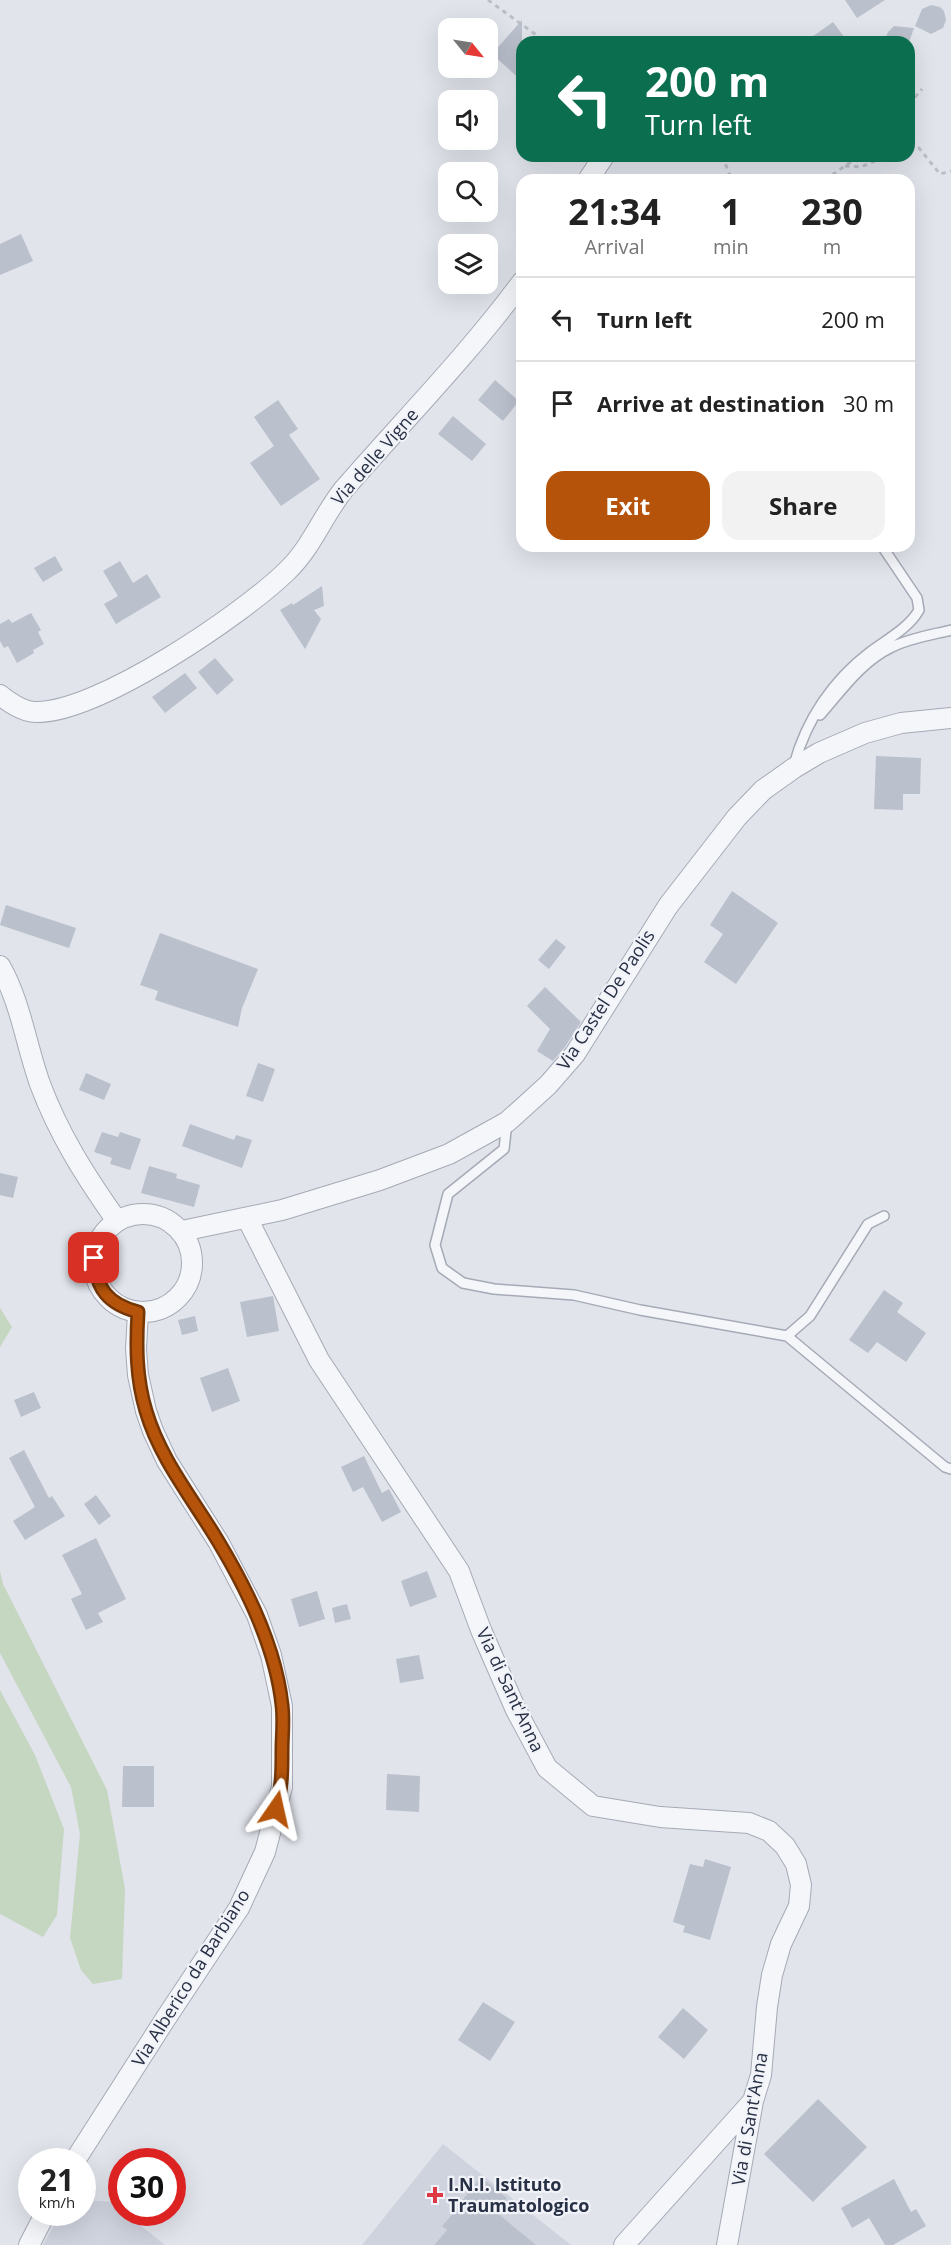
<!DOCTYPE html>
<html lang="en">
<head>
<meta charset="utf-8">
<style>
  body { margin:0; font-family:"Open Sans",sans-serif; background:#f2f2f2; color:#222; height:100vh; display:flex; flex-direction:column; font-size:22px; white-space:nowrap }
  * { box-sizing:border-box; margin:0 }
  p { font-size:20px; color:#767676 }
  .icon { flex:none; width:33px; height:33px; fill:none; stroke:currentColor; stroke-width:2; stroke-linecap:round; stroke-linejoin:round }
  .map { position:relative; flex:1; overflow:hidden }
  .panel { position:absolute; left:516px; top:174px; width:399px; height:378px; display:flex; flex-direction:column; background:#fff; border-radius:18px; box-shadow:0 6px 24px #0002 }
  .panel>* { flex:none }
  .guide { position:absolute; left:516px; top:36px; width:399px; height:126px; border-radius:18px; box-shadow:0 6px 24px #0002; background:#0b6e4f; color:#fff; overflow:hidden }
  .needle { width:39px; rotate:120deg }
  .buttons { position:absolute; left:438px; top:18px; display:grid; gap:12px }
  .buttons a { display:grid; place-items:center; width:60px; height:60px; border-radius:12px; background:#fff; box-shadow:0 6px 24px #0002; font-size:30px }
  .speed { position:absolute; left:18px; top:2148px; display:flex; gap:12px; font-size:30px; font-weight:700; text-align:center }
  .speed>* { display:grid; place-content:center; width:78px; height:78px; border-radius:50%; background:#fff; box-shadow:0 6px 24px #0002; line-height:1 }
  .speed small { font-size:15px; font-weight:400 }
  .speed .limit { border:9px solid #d22; background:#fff; color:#111 }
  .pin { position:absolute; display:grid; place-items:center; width:51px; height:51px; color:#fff; margin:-26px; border-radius:12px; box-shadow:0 3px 9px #0006 }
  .me { position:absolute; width:66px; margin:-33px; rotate:11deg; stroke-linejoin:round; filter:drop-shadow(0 0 4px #0008) }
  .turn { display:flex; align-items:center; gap:21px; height:126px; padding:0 30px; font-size:27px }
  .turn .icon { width:78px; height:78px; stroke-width:2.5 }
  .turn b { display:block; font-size:42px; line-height:51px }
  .eta { display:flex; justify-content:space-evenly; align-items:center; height:102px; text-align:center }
  .eta b { font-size:36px; font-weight:700; line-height:42px }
  .cta { display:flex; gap:12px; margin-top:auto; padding:12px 30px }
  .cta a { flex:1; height:69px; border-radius:18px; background:#b45309; color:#fff; font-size:24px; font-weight:700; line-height:69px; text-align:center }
  .cta a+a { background:#f2f2f2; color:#222 }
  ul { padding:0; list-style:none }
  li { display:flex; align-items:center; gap:18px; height:84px; padding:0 30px; border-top:2px solid #e0e0e0 }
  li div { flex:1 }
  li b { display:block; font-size:22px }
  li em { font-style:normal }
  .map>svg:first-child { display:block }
  .built { fill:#cfd3de }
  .green { fill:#c5d6c1 }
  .building { fill:#bac0cc }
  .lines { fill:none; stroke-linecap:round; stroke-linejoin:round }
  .service-casing { stroke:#a5aab6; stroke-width:12 }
  .minor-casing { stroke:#a5aab6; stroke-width:22 }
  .path { stroke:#bbbfc7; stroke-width:3; stroke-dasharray:4.5 4.5; stroke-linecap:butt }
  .service { stroke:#f4f6f9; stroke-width:9 }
  .minor { stroke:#f4f6f9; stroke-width:20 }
  .route-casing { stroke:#753606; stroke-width:15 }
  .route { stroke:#b45309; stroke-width:10 }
  .poi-dot { fill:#dd3945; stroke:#f1f3f8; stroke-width:2 }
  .labels { text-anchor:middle; stroke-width:4.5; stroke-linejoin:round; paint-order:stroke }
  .street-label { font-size:18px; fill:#273045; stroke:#f1f3f8 }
  .poi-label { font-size:18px; font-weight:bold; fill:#273045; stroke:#f1f3f8; text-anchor:start }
</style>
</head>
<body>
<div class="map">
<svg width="951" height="2245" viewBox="0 0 951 2245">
  <rect width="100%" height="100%" fill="#e1e4eb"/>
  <path class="built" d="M443 2144 571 2245H527L484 2226 507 2198 481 2177 458 2204 460 2206 443 2226 447 2230 434 2245H362Z
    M83 2200 113 2202 121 2210 122 2212 125 2213 165 2245H43L61 2213 82 2212Z"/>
  <path class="green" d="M0 1308 12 1327 0 1347Z
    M0 1571 3 1584 107 1790 125 1889 122 1979 93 1984 81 1970 70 1938 80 1834 71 1787 0 1653Z
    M0 1690 35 1755 64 1829 57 1915 43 1937 0 1914Z"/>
  <path class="building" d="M845 0H885L857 18Z
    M931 5 940 7 944 11 946 20 943 28 931 34 915 26 922 9Z
    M522 20V81L492 54Z
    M833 22 848 42H805Z
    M894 26 914 28 909 42H884L888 32Z
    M21 234 33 261 0 275V244Z
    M495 380 519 401 503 421 478 400Z
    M278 400 298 429 289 435 320 479 281 506 250 463 274 446 254 417Z
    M453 416 486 444 472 461 438 434Z
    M55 556 63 570 43 582 34 568Z
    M120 561 133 583 147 574 161 597 116 624 104 604 118 596 103 571Z
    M322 586 324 606 314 610 321 619 305 649 280 610 292 603 293 605Z
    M31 613 41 630 38 632 44 644 33 650 34 653 17 663 8 646 4 648 0 641V624L9 619 12 623Z
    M215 658 234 680 217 695 198 672Z
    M185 673 197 688 165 713 152 697Z
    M876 756 921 758 920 794H903V810L874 809Z
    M732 891 778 923 736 984 704 962 723 934 710 925Z
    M6 905 76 928 69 948 0 925Z
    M160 933 258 969 242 1008 238 1027 155 1000 158 991 140 985Z
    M556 939 566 947 549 969 538 960Z
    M545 987 581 1022 565 1047 553 1061 537 1051 550 1029 527 1006Z
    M258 1063 275 1069 263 1102 246 1096Z
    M86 1073 111 1084 104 1100 79 1090Z
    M190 1124 234 1140 236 1135 252 1140 242 1168 182 1146Z
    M102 1132 118 1137 120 1132 141 1139 130 1170 110 1164 112 1158 94 1152Z
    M149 1166 177 1174 176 1178 200 1185 194 1207 141 1193Z
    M0 1173 18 1177 13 1198 0 1195Z
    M884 1290 903 1303 897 1312 926 1333 906 1362 877 1342 868 1353 849 1340Z
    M273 1296 279 1331 247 1337 240 1302Z
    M195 1316 198 1331 182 1335 178 1320Z
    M228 1368 240 1401 212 1412 200 1378Z
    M34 1392 41 1408 21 1417 14 1400Z
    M24 1450 49 1498 52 1496 65 1516 25 1540 13 1521 35 1507 9 1458Z
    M364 1456 382 1493 389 1489 401 1512 382 1522 363 1487 353 1492 341 1467Z
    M96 1495 111 1516 99 1525 84 1504Z
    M96 1538 126 1599 98 1613 103 1622 86 1630 71 1599 82 1594 62 1555Z
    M427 1571 437 1597 410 1607 401 1581Z
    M317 1591 325 1619 299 1627 291 1599Z
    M347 1604 351 1619 335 1623 332 1608Z
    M419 1655 424 1679 400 1683 396 1659Z
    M123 1766H154V1807H122Z
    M387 1774 420 1776 419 1812 386 1810Z
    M705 1859 731 1867 710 1940 683 1932 685 1926 673 1922 690 1864 703 1867Z
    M483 2002 515 2022 490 2061 458 2040Z
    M683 2008 708 2030 684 2059 658 2037Z
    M818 2099 867 2147 813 2202 764 2154Z
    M481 2177 507 2198 496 2212 536 2245H434L447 2230 442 2226 460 2206 458 2205Z
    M894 2179 911 2212 916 2209 926 2226 893 2245H885L869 2218 852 2228 841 2208Z"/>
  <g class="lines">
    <g class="service-casing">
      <path id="service" d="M820 715C842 690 862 661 892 647 910 638 931 635 951 630
        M794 765C806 720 833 680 870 652 886 640 909 628 919 610L917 598 882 546
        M507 1122 504 1149 448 1194 435 1245 442 1268 463 1283 494 1289 574 1295 640 1310 787 1336 810 1316 868 1224 884 1216
        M787 1336 945 1467 951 1469"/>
    </g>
    <g class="minor-casing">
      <path id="minor" d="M588 180 604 156
        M0 695C10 703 23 712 36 712 98 713 243 614 287 571 312 547 323 515 344 489 404 420 468 355 522 282
        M0 966C21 1003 26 1045 40 1084 59 1135 86 1177 117 1221
        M94 1263a49 49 0 1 1 98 0a49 49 0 1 1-98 0Z
        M247 1218 319 1360 459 1571 481 1630 516 1710 547 1768 593 1806 660 1817 749 1823 769 1831 785 1846 796 1864 801 1885 799 1906 781 1944 772 1975 767 2007 761 2075 753 2101 727 2245
        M182 1231 282 1210 380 1180 449 1154 507 1122 548 1085 575 1054 668 906 737 817 763 790 794 768 819 753 865 733 901 723 951 718
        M74 2162 166 2018 239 1908 265 1852 282 1787V1706L271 1655 257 1615 219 1543 167 1461 153 1431 146 1411 138 1375 136 1349 138 1312
        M29 2245 46 2212
        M624 2245 753 2101"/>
    </g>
    <path class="path" d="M488 0 546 42
      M909 104 922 89
      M909 147 919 148 940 174 951 171
      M722 156 732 180
      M845 166 861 167 887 156
      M825 180 859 156"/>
    <use href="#service" class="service"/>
    <use href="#minor" class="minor"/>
  </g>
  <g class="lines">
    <g class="route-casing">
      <path id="route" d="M94 1258C96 1289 108 1304 138 1312 136 1346 136 1378 146 1411 160 1459 193 1499 218 1541 247 1589 276 1649 282 1705 284 1720 282 1736 282 1751 282 1771 282 1789 276 1809"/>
    </g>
    <use href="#route" class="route"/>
  </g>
  <path class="poi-dot" d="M432 2186h6v6h6v6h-6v6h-6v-6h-6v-6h6z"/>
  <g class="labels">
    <g class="street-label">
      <text transform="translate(375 457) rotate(-49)" y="6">Via delle Vigne</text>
      <text transform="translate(606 1000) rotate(-57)" y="6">Via Castel De Paolis</text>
      <text transform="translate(510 1690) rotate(65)" y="6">Via di Sant'Anna</text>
      <text transform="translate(191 1978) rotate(-58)" y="6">Via Alberico da Barbiano</text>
      <text transform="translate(750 2119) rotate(-80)" y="6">Via di Sant'Anna</text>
    </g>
    <g class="poi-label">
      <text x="448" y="2191">I.N.I. Istituto<tspan x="448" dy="21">Traumatologico</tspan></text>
    </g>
  </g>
</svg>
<div class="buttons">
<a><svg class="needle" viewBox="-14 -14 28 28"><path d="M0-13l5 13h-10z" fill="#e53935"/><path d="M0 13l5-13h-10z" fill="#767676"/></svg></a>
<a><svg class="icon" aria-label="sound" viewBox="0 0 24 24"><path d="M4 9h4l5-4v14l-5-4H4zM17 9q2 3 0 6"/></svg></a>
<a><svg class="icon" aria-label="search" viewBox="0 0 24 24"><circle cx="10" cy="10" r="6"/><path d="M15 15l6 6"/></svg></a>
<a><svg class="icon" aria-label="layers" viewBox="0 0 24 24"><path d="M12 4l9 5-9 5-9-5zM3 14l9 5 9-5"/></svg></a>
</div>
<div class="speed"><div>21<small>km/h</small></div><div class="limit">30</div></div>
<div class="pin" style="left:94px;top:1258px;background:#d93025"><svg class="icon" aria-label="arrive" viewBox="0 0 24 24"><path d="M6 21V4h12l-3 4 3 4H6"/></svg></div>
<svg class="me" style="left:276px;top:1809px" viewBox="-20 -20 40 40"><path d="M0-17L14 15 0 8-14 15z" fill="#b45309" stroke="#fff" stroke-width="4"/></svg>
<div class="guide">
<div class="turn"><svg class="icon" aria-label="left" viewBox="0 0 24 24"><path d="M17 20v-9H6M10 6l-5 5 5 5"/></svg><div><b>200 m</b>Turn left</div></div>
</div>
<section class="panel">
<div class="eta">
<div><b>21:34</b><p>Arrival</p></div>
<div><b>1</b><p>min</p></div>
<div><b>230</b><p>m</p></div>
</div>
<ul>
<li><svg class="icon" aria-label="left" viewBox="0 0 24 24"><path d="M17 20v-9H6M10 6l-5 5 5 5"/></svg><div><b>Turn left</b></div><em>200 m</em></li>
<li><svg class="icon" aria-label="arrive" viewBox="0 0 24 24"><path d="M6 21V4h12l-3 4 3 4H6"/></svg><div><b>Arrive at destination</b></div><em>30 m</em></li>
</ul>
<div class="cta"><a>Exit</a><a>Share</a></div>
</section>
</div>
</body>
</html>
